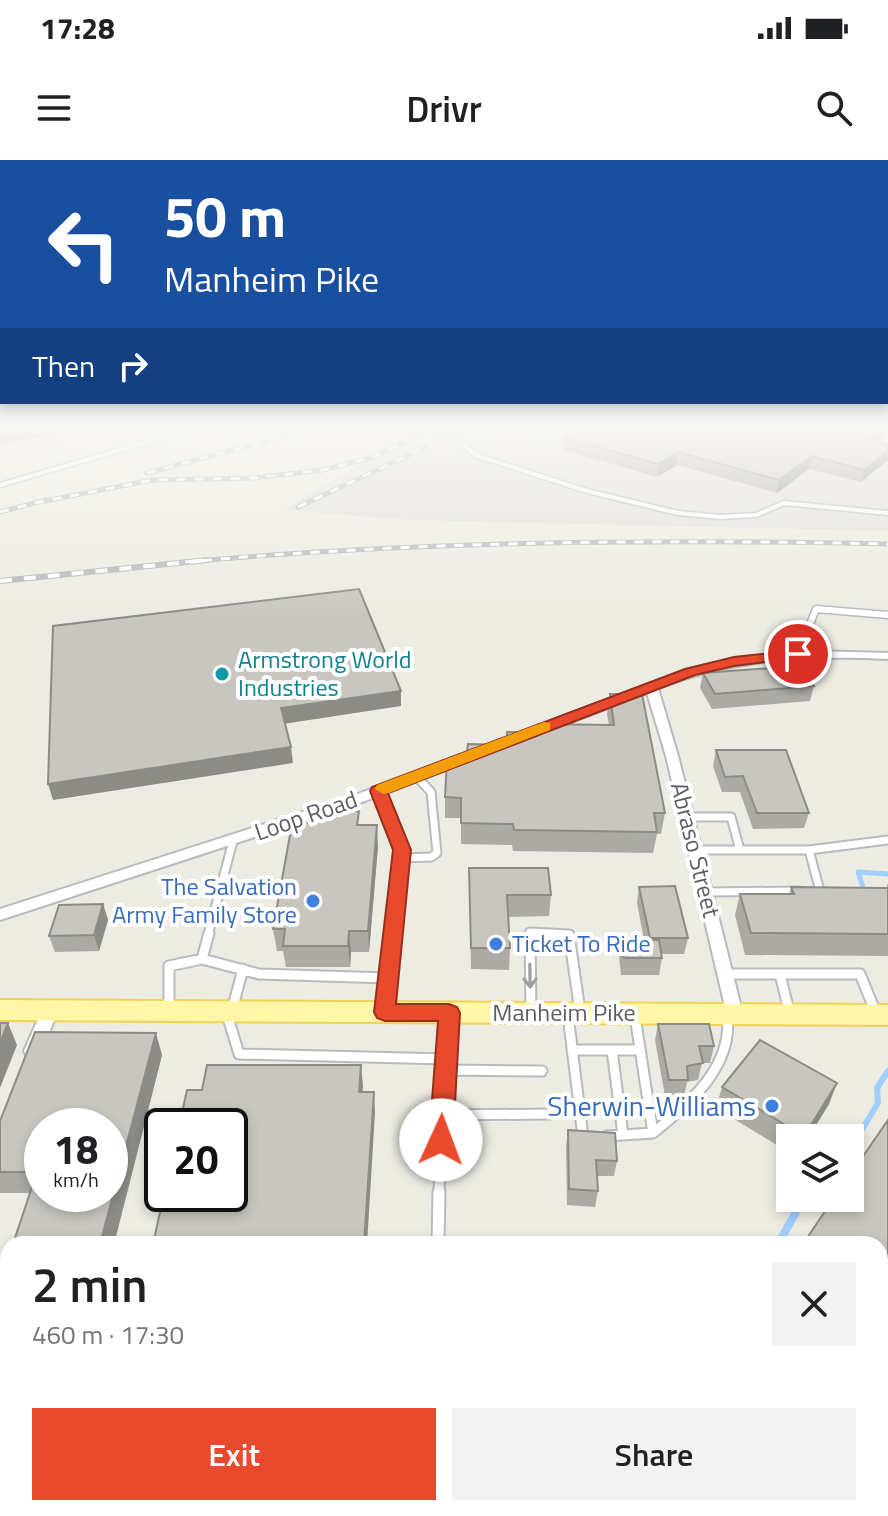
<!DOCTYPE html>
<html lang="en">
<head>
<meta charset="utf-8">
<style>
  body { margin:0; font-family:"Titillium Web",sans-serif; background:#f2f2f2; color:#202124; height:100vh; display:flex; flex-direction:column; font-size:30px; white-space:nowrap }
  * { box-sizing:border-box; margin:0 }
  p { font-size:26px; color:#757577 }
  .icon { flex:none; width:44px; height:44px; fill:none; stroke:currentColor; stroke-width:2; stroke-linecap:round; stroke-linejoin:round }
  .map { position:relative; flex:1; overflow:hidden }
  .drawer { position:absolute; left:0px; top:1076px; width:888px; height:280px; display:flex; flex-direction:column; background:#fff; border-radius:24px 24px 0 0; box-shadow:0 4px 12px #0003 }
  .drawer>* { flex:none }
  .guide { position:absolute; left:0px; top:0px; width:888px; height:244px; box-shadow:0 4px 12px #0003; background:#1a4fa0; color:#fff; overflow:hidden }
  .fabs { position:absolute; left:776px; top:964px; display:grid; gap:16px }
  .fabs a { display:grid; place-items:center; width:88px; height:88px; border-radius:0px; background:#fff; box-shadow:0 4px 12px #0003; font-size:40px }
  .speed { position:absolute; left:24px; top:948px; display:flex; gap:16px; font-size:40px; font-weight:700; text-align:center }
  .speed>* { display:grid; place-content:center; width:104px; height:104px; border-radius:50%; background:#fff; box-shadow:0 4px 12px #0003; line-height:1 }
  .speed small { font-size:20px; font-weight:400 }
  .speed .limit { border:4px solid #111; border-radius:12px; background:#fff; color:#111 }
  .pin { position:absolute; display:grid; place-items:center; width:68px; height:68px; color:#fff; margin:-34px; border:4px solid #fff; border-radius:50%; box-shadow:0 2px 8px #0007 }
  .me { position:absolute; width:88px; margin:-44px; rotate:2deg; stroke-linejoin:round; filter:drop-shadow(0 0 6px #0008) }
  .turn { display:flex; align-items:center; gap:28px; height:168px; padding:0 32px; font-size:36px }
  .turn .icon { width:104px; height:104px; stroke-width:2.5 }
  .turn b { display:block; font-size:56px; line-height:68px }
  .then { display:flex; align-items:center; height:76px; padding:0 32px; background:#0003; gap:16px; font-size:30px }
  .round { display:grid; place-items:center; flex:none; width:84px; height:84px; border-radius:0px; background:#f2f2f2 }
  .overview { display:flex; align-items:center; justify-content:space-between; height:136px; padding:0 32px }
  h1 { font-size:48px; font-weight:600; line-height:60px }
  .primary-button { display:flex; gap:16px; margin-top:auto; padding:16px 32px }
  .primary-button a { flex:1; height:92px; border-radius:0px; background:#e9492d; color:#fff; font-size:32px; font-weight:600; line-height:92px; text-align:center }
  .primary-button a+a { background:#f2f2f2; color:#202124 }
  .status { display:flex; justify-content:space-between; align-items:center; height:56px; padding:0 40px; background:#fff; direction:ltr }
  .status svg { height:22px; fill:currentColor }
  header { display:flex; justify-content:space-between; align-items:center; height:104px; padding:0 32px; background:#fff; font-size:36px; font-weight:600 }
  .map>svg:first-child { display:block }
  .industrial { fill:#e1dfda }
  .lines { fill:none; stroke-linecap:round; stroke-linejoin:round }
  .stream-far2 { stroke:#a1cfff; stroke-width:5 }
  .stream-far1 { stroke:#a1cfff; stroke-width:6 }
  .stream { stroke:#a1cfff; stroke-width:8 }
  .lane-far4-casing { stroke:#b7babf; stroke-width:7 }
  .lane-far3-casing { stroke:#b7babf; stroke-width:9 }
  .lane-far2-casing { stroke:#b7babf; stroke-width:11 }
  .lane-far1-casing { stroke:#b7babf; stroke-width:13 }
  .lane-casing { stroke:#b7babf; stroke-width:15 }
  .street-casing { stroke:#b7babf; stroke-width:4 }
  .primary-casing { stroke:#f1d158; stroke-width:4 }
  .lane-far4 { stroke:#fff; stroke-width:4 }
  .lane-far3 { stroke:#fff; stroke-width:6 }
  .lane-far2 { stroke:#fff; stroke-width:7 }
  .lane-far1 { stroke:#fff; stroke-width:9 }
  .lane { stroke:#fff; stroke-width:11 }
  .street { fill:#fff; fill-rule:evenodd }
  .primary { fill:#fff7a6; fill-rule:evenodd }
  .rail-far1-casing { stroke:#b3b4b4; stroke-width:5 }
  .rail-casing { stroke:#b3b4b4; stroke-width:6 }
  .rail-far1 { stroke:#fff; stroke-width:3; stroke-dasharray:9; stroke-linecap:butt }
  .rail { stroke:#fff; stroke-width:4; stroke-dasharray:12; stroke-linecap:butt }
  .wall { fill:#acaaa4 }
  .shaded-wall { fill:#8c8b86 }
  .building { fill:#c8c6bf; stroke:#8c8b86; stroke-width:2; fill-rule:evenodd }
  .oneway { stroke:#9c9ea1 }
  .route { fill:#e9492d; stroke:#972f1d; stroke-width:2 }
  .slow { fill:#f59e0b }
  .culture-dot { fill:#0f9aa8; stroke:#fff; stroke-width:3 }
  .shop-dot { fill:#3f7fe0; stroke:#fff; stroke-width:3 }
  .labels { text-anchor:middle; stroke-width:8; stroke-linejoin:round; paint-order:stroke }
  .culture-label { font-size:24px; fill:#0d838f; stroke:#fff; text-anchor:start }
  .street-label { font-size:24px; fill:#5a5e63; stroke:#fff }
  .shop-label { font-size:24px; fill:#366cbe; stroke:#fff; text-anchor:end }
  .near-shop-label { font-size:28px; fill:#366cbe; stroke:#fff; text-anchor:end }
</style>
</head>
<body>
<div class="status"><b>17:28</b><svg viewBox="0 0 49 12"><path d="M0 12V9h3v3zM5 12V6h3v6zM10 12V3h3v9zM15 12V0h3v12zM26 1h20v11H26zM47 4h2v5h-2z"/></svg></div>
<header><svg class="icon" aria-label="menu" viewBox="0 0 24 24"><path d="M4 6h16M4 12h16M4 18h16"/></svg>Drivr<svg class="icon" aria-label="search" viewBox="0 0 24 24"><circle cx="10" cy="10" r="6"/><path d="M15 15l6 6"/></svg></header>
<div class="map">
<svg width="888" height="1356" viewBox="0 0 888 1356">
  <rect width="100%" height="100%" fill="#edece2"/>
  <path class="industrial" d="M144 268 107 276 0 288V269Z
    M422 268H888V371L410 360 284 350Z"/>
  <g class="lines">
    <path class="stream-far2" d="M865 733 858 712 888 714"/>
    <path class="stream-far1" d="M850 989 878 943 877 928 888 911"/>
    <path class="stream" d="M778 1084 804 1038"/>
    <g class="lane-far4-casing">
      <path id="lane-far4" d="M485 268 464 285 475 295 587 331 678 353 720 357 756 355 784 343 888 353
        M526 268 556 278
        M0 325 195 268"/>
    </g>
    <g class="lane-far3-casing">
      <path id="lane-far3" d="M798 494 816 449 888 455"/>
    </g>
    <g class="lane-far2-casing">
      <path id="lane-far2" d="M378 631 402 690 393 775
        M687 657H731L740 690
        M694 690H809L888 680
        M809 690 820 731
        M401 698 431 697 437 693 431 632 416 616
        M704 732 800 731
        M208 775 233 681
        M530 775H568"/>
    </g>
    <g class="lane-far1-casing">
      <path id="lane-far1" d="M202 799 209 773
        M243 809 229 861 239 894 446 899 449 855
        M726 814H860L876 853
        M780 814 789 851
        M169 850V806L202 799 259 814 388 818
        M385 851 393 773
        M531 852 530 773 569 775 580 851
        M568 855 583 977
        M572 890H640
        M612 890 623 975
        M446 905 445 910 542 911
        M445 910 441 955 550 954
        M653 973C689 944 734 906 727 855
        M607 976 653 973 635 856
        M439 1034 441 955"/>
    </g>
    <g class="lane-casing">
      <path id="lane" d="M438 1084 439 1032"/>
    </g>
    <g class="street-casing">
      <path id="street" d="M813 491 888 493V499C807 495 734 499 658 528L678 596 743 855 741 860 735 861 729 860 727 855 666 596 647 533 365 641 0 760V749L355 635 686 510 739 498Z
        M50 844 56 845 58 850 42 891 39 896 33 898 27 896 24 891 42 850 44 845Z"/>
    </g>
    <g class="primary-casing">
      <path id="primary" d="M0 840 888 845V865L0 860Z"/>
    </g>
    <use href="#lane-far4" class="lane-far4"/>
    <use href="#lane-far3" class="lane-far3"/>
    <use href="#lane-far2" class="lane-far2"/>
    <use href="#lane-far1" class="lane-far1"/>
    <use href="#lane" class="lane"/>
    <use href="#street" class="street"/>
    <use href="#primary" class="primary"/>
    <g class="rail-far1-casing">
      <path id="rail-far1" d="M147 313 316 268
        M35 343 152 320 253 318 323 310 370 298 437 268
        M298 347 467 268
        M0 352 46 340
        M185 402C419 381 654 379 888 384"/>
    </g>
    <g class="rail-casing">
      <path id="rail" d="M0 421 208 400"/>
    </g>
    <use href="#rail-far1" class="rail-far1"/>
    <use href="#rail" class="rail"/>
  </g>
  <path class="wall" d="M888 274 878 282 861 322 809 309 777 333 677 305 657 317 564 290 565 278Z
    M703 513 814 526 810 541 712 549 700 528Z
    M610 534 665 653 661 674H657L653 693 513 691 512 685 461 684V658H445V637L466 600 506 585 507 572H538V564L609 565 607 554Z
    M716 590 809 653 804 668 753 669 740 632H722L713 606Z
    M360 665 378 686 369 792H351L350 807H286L283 791H277L273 769Z
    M469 708 551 735 549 756 508 757 510 788 509 810 471 809Z
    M888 723V796L745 795 735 755 740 734H789L791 727 886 728Z
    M639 727 688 778 684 794H661L662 798 659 815H621L619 796 621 780H644L637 743Z
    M103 744 108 760 99 791 55 792 49 776Z
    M658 864 714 886 710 903H702L698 920 687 922 684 936H665L655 880Z
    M162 895 114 1084H13L30 1033H0V961Z
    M722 927 829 944 808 978H790V993L716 948Z
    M888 960V1228L880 1222V1084Z
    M568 970 617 1001 614 1016H597L598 1031 595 1047 567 1045 566 986Z"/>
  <path class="shaded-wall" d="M16 268H51L52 275 0 284V271Z
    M883 268H888V274L866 291 869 279Z
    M888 291V300L861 322 864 310Z
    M678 292 677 305 657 317 658 304Z
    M812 296 809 309 777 333 779 320Z
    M401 531V546L283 564 281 548Z
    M291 587 293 603 53 640 48 624Z
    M377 665 378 686 369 792 368 771Z
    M103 744 108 760 99 791 94 775Z
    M349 771 351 792 350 807 348 786Z
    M8 863 17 885 0 928V883Z
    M156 873 162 895 114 1084H100Z
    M361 905 363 926 361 953 359 932Z
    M837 923 829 944 808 978H803Z
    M374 932 375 953 367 1084H364Z"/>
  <path class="building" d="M0 268H16L0 271Z
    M583 268H883L869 279 888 284V291L864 310 812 296 779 320 678 292 658 304 565 278Z
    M359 429 401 531 281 548 291 587 48 624 53 466Z
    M800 506 814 526 715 534 703 513Z
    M610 534H642L665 653H654L657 672 514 670 513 664 461 663V638L445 637 447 600H466L468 584 507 585V572H539L538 564 614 565Z
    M716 590H786L809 653H757L743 616 725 617Z
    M310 651H359L357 665H377L368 771H349L348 786H283L285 769H273L292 664 309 663Z
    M469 708H548L551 735H507L510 788H471Z
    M675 726 688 778H650L639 727Z
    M791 727 888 728V774L751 773 740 734H794Z
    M103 744 94 775 49 776 59 745Z
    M621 780H659L662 798H624Z
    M0 863H8L0 883Z
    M658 864H709L714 886H699L703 903 687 906 688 920H669Z
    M35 872 156 873 100 1084H13L37 1012H0V961ZM42 966H110V1034H42Z
    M760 880 837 923 804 976 722 927Z
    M207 905H361L359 932H374L364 1084H153L164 1034H230V966H179L187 930H202Z
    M888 960V1201L880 1195V1084H803L834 1038H850V1015Z
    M568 970 615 973 617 1001 596 1000 598 1031 569 1029Z"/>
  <defs><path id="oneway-shaft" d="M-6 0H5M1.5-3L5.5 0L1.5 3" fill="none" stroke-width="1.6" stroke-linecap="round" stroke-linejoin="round" transform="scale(2)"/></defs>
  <use class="oneway" href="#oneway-shaft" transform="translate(530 816) rotate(89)"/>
  <linearGradient id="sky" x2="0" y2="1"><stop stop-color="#8bbff1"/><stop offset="0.59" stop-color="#f7f6f2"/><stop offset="1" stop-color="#f7f6f2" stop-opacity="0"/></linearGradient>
  <rect width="888" height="458" fill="url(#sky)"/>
  <path class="route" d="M798 490 804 491V497L734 506 695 515 388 633 411 690 396 844H449L457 847 460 853 453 980 449 988 441 991 432 988 429 980 438 861H385L377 858 374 852 393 690 370 631 372 627 685 509 734 497Z"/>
  <path class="slow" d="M544 562 550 563V570L389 633 383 634 375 629 377 625Z"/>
  <circle class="culture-dot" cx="222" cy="514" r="8"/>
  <g class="shop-dot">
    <circle cx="313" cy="741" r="8"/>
    <circle cx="496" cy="784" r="8"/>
    <circle cx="772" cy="946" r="8"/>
  </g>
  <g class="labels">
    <g class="culture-label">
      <text x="238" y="508">Armstrong World<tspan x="238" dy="28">Industries</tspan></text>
    </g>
    <g class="street-label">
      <text transform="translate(306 656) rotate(-19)" y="8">Loop Road</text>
      <text transform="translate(695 690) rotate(76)" y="8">Abraso Street</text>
      <text x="564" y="861">Manheim Pike</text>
    </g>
    <g class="shop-label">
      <text x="297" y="735">The Salvation<tspan x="297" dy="28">Army Family Store</tspan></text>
      <text x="512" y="792" text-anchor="start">Ticket To Ride</text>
    </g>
    <g class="near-shop-label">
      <text x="756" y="956">Sherwin-Williams</text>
    </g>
  </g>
</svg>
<div class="fabs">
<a><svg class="icon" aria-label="layers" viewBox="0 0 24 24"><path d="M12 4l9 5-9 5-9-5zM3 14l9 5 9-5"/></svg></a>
</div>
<div class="speed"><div>18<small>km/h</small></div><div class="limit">20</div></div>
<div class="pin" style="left:798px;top:494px;background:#d93025"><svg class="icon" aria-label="arrive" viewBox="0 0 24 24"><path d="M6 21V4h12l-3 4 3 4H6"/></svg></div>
<svg class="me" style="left:441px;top:980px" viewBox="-20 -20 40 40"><circle r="19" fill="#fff"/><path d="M0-13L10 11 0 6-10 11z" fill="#e9492d"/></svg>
<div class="guide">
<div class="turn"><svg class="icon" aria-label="left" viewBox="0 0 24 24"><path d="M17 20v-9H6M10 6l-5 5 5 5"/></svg><div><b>50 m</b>Manheim Pike</div></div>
<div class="then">Then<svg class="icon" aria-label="right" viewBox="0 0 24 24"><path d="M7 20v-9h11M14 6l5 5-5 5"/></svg></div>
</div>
<section class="drawer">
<div class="overview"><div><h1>2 min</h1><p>460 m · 17:30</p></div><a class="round"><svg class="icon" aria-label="close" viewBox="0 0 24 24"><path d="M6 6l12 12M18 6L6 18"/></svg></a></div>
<div class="primary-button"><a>Exit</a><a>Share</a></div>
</section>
</div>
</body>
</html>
